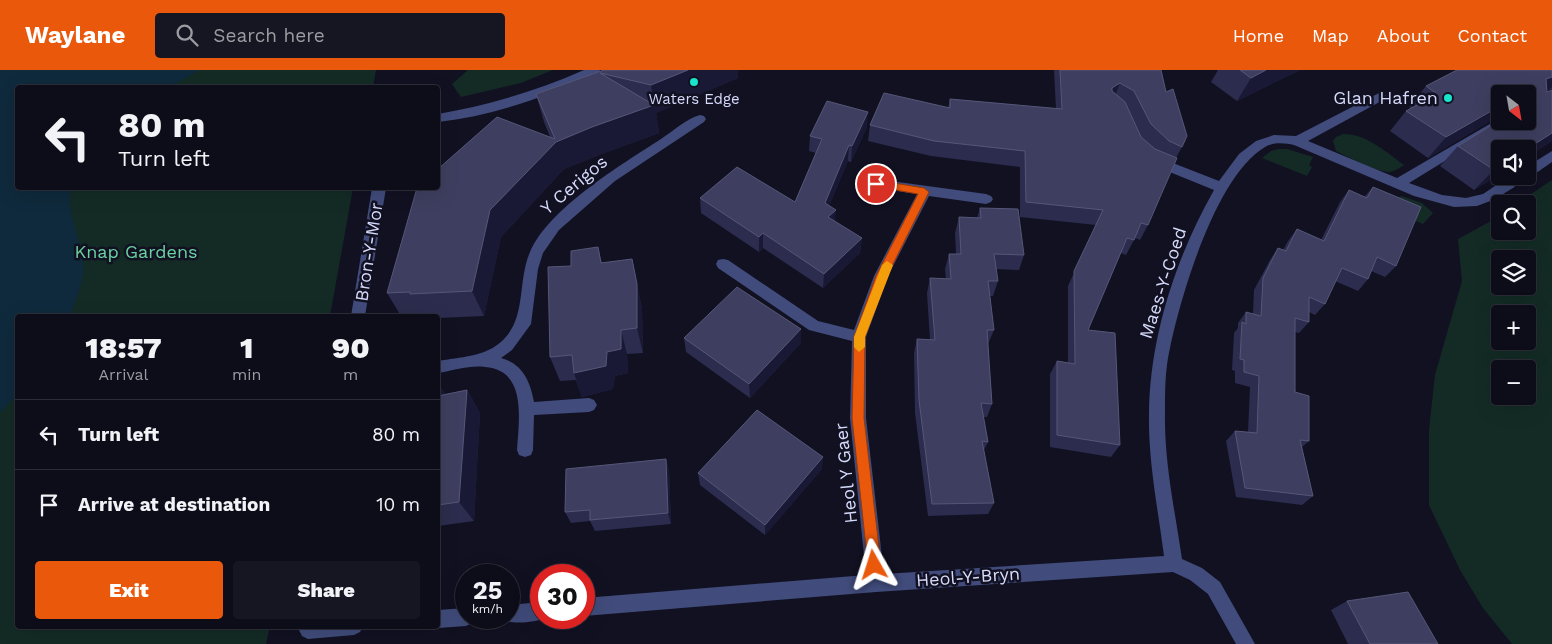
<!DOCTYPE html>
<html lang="en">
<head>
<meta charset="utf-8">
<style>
  body { margin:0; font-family:"Work Sans",sans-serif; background:#161623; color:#f1f3f6; height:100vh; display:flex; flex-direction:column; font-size:19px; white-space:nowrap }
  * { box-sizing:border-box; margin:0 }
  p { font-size:16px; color:#9a9ca2 }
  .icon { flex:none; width:28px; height:28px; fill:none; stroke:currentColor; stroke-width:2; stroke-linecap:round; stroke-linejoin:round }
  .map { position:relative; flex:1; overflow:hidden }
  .side { position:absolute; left:15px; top:244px; width:425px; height:315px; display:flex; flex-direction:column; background:#0d0d1a; border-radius:5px; box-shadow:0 5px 20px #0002,0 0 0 1px #2d2d39 }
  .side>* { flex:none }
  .banner { position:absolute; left:15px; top:15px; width:425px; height:105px; border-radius:5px; box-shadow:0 5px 20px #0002,0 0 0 1px #2d2d39; background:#0d0d1a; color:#f1f3f6; overflow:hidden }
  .needle { width:32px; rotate:149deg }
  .tools { position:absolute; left:1491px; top:15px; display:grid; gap:10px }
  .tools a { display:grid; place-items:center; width:45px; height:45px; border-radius:5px; background:#0d0d1a; box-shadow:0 5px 20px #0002,0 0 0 1px #2d2d39; font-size:25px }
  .speed { position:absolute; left:455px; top:494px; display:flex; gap:10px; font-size:25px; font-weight:700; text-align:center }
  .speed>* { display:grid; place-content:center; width:65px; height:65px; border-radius:50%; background:#0d0d1a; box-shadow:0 5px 20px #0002,0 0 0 1px #2d2d39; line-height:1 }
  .speed small { font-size:12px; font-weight:400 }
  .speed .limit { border:8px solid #d22; background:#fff; color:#111 }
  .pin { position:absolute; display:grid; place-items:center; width:42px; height:42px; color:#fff; margin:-21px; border:2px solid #fff; border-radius:50%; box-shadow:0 1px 5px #0007 }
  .me { position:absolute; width:55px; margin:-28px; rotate:354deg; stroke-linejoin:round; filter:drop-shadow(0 0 4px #0008) }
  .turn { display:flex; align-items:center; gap:18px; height:105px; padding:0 20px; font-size:22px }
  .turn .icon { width:65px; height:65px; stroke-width:2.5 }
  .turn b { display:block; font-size:35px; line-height:42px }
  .eta { display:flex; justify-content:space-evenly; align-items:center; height:85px; text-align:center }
  .eta b { font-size:30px; font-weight:800; line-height:35px }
  .cta { display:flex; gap:10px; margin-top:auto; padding:10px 20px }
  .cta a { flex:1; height:58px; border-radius:5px; background:#ea580c; color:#fff; font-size:20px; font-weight:800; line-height:58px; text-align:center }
  .cta a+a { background:#161623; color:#f1f3f6 }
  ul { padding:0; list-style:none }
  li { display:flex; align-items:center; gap:15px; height:70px; padding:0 20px; border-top:1px solid #2d2d39 }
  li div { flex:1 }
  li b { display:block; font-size:19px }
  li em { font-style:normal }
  header { display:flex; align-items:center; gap:30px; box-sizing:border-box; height:70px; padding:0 25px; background:#ea580c; color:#fff }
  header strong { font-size:24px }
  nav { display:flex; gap:28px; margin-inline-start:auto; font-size:18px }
  .search { width:350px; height:45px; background:#161623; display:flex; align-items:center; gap:12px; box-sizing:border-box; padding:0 18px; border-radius:5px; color:#9a9ca2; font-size:19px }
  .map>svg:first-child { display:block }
  .green { fill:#142b25; fill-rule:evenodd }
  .water { fill:#0f2a3c }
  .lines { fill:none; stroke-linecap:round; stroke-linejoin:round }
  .minor { fill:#414c7c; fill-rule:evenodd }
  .wall { fill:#2c2c4e }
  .shaded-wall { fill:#191935 }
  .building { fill:#3e3f60; stroke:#565778 }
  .route { fill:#ea580c; stroke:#983908 }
  .slow { fill:#f59e0b }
  .poi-dot { fill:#19e3ca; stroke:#112; stroke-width:2 }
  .labels { text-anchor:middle; stroke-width:5; stroke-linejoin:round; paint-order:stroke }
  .far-poi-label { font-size:15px; fill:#d6dafa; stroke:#112 }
  .poi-label { font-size:18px; fill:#d6dafa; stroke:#112; text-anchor:end }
  .street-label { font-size:18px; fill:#d6dafa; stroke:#112 }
  .park-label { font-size:18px; fill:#6ad2a1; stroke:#112 }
</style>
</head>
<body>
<header>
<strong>Waylane</strong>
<div class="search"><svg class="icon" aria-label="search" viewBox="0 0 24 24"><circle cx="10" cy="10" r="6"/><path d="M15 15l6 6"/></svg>Search here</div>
<nav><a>Home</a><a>Map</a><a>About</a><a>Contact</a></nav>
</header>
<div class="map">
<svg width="1552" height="574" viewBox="0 0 1552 574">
  <rect width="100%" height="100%" fill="#112"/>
  <path class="green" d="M0 0H376L373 18H18V118H353L330 246H18V556H270L266 574H0Z
    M468 0H553L521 13 461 27 452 14Z
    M1343 64C1367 64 1386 82 1404 95 1400 98 1395 101 1389 102 1377 102 1348 87 1336 81L1333 71 1336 67Z
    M1279 79H1287L1313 87 1309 95 1312 97 1307 106 1262 88 1271 81Z
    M1552 110V574H1512L1483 538 1460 500 1429 435V360L1435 305 1462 211 1458 169 1500 146V161H1528V134H1516ZM1500 189H1528V216H1500ZM1500 244H1528V271H1500ZM1500 299H1528V326H1500Z
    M1402 126 1422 133 1433 143 1423 154 1387 139 1392 129Z"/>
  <path class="water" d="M0 0H200L169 17 18 18V118H71C65 150 85 171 83 201 82 216 75 233 70 246H18L17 325 0 343Z"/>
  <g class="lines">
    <path class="minor" d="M584 0H600L598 3C548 26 493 46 438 52V44C488 35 537 21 584 0Z
      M1381 22 1387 26 1385 29 1308 71 1397 108 1500 48V51H1510L1409 113 1442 125 1466 128 1483 124 1510 106H1526L1513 118 1493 130 1477 136 1454 137 1414 126 1294 75C1285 73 1273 72 1265 77 1216 106 1181 225 1170 278 1165 299 1165 321 1165 342 1164 392 1175 441 1182 489L1202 498 1220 512 1255 574H1236L1208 524 1190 510 1173 502 876 522 584 546V528L866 505 850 348 852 271 809 260 718 198 716 194 718 190 723 189 728 190 818 251 854 260 874 206 917 124 871 117 869 114 871 111 876 109 986 124 991 126 993 129 991 132 986 134 929 126 888 206 866 267V348L884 504 1164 486C1158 439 1148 391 1149 343 1150 266 1176 187 1214 120L1150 94 1149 91 1150 88 1155 86 1219 111 1239 84 1256 71 1274 65 1296 66Z
      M700 45 704 46 706 49 704 52 615 111 559 160 543 183 538 199 531 254 512 280 501 288C522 294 530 310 534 332L589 328 594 330 597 335 594 340 589 342 534 345 533 380 531 385 525 387 519 385 517 380C519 349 527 300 485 297 470 295 452 301 438 303V291C460 287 485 287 502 271 527 248 517 212 530 182 549 138 621 95 661 69 673 61 686 49 700 45Z
      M1552 81V92C1544 97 1536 105 1527 106L1528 96Z
      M372 118H386L365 246H351Z
      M541 532V548H547C535 552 514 555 503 550L501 548H509V535Z
      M466 538V548H475L472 553 466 556 438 558 434 556H438V540Z
      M300 556H363L360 562 354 565 308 569 302 566 299 560Z"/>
  </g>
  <path class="wall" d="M604 0 738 1V8L656 43 659 63 599 85 564 99 501 167 484 246 438 248V246H401L387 223 550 67 544 52 536 24Z
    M1054 0H1161L1166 22 1182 77 1176 88 1148 155 1140 170 1135 168 1126 185 1121 183 1088 260 1120 375 1111 387 1050 377V304L1057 291 1068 293V216L1096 155 1020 147V97L931 86 868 71 870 55 948 38 950 29 1056 39Z
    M1218 0H1300L1237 31 1211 12Z
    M1552 0V19L1547 20 1552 71 1528 86V79H1500V104L1474 120 1440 96 1458 76 1528 51V32L1531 29 1528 32V24H1500V47L1499 46 1428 88 1390 61 1406 41 1411 38 1409 37 1426 16Z
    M867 57 851 92 848 91 829 136 835 152 862 168 860 183 823 218 763 178 759 182 701 143 700 128 795 132 816 83 809 81 810 66Z
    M1373 117 1396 196 1385 207 1371 201 1368 209 1358 221 1335 211 1325 234 1315 245 1309 242V252L1299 263 1295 262V322L1309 371 1302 377 1313 426 1302 435 1236 427 1226 371 1235 361 1248 362 1250 317 1235 313V301L1232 300 1234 263 1238 258V253L1246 242 1253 244 1254 220 1270 190 1278 178 1283 180 1288 171 1297 159 1321 170 1340 132 1349 120 1364 127Z
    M980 138 1024 185 1019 200 996 199 998 211 993 226H990L994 260 988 274 992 334 987 347H983L988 372 984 380 994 433 988 444 928 446 915 343 914 283 917 269 930 270 927 223 930 208 946 209 945 199 949 184H956L955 163 959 147 977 148Z
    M598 177 602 193 632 189 642 239 643 283 627 284 628 303 615 306 613 319 582 327 576 310 560 311 550 287 571 196Z
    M684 268 801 273 750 328 686 282Z
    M438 313 445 324 467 320 480 343 474 451 438 456Z
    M666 389 669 401 671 454 595 461 590 451 571 453 565 442Z
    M822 399 765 465 700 415 698 403Z
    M1347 531 1438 574H1348L1331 540Z"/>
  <path class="shaded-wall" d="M688 0H739L738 1V8L656 43 659 63 599 85 564 99 501 167 484 246 472 221 490 140 556 72 592 57 654 35 651 15Z
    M1266 0H1300L1237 31 1251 8Z
    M1552 7V17L1551 18 1530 29 1546 9Z
    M1120 13 1114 29 1106 33 1112 18Z
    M1500 36V45L1499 46 1428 88 1446 67Z
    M868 42 867 57 851 92 852 76Z
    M1552 63V71L1528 86V79Z
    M849 75 848 91 824 148 825 133Z
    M1500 96V104L1474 120 1494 100Z
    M836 140 835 155 828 147Z
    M763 163V178L759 182V167Z
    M862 168 860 183 823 218 824 204Z
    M632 189 642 239 643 283 637 258Z
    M801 259V273L750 328 749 314Z
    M621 260 627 284 628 303 615 306 613 319 582 327 574 303 607 282Z
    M438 313 448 330 438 335Z
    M467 320 480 343 474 451 459 432Z
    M823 387 822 399 765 465V455Z
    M666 389 669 401 671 454 668 443Z"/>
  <path class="building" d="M604 0H688L651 15 600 3 654 35 592 57 556 72 490 140 472 221 410 224V222L387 223 417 118H438V99L497 47 555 69 536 24Z
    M1060 0H1161L1166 22 1173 19 1187 66 1182 77 1169 71 1151 54 1134 21 1120 13 1112 18V21L1125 32 1141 67 1155 79 1177 88 1148 155 1141 153 1134 170 1127 168 1088 260 1115 263 1120 375 1057 365V291L1075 294 1074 201 1103 140 1026 132 1025 81 934 71 870 55 884 23 950 38V29L1062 39Z
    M1240 0H1266L1251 8Z
    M1457 0H1552V7L1546 9 1547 22 1552 20V63L1527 79H1500V96L1494 100 1458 76 1500 50V51H1528V34L1530 32 1531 29H1528V24H1500V36L1446 67 1406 41 1437 24 1426 16Z
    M827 31 868 42 852 76 849 75 825 133 836 140 828 147 862 168 824 204 763 163 759 167 700 128 737 97 795 132 822 69 810 66Z
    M1373 117 1421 137 1396 196 1377 187 1368 209 1342 198 1325 234 1309 227V252L1295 248V322L1309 326V371L1300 370 1313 426 1245 418 1235 361 1257 363 1259 306 1244 302V290L1240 289 1242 252 1246 254V242L1261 246 1263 208 1278 178 1286 181 1297 159 1324 171 1349 120 1367 128Z
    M980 138 1018 139 1024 185 994 184 998 211H988L994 260H987L992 334 981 333 988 372 982 371 994 433 932 434 919 330 917 269 935 270 930 208 951 209 949 184H961L959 147 981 148Z
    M598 177 601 193 632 189 637 214V258L621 260V279L607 282 606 296 574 303 572 285 550 287 548 197 571 196V181Z
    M737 217 801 259 749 314 684 268Z
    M467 320 459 432 438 435V326Z
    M757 340 823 387 765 455 698 403Z
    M666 389 668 443 590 450V440L565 442 566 399Z
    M1408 522 1438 574H1370L1347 531Z"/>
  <path class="route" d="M876 110 924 118 929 122 887 206 865 267 864 348 881 495 879 500 874 502 870 500 868 495 852 348 854 267 876 206 918 124 872 116 871 114Z"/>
  <path class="slow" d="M887 191 893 195 865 267V277L859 282 854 277V267L882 195Z"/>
  <g class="poi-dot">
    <circle cx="694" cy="12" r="5"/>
    <circle cx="1448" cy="28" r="5"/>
  </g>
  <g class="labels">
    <g class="far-poi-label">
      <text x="694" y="34">Waters Edge</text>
    </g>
    <g class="poi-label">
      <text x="1438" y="34">Glan Hafren</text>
    </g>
    <g class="street-label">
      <text transform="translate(574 115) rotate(-40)" y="6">Y Cerigos</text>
      <text transform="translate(369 182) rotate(-81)" y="6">Bron-Y-Mor</text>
      <text transform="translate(1163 213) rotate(-72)" y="6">Maes-Y-Coed</text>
      <text transform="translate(846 403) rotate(-96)" y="6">Heol Y Gaer</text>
      <text transform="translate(968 507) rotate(-4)" y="6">Heol-Y-Bryn</text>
    </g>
    <g class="park-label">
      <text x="136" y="188">Knap Gardens</text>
    </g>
  </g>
</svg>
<div class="tools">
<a><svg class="needle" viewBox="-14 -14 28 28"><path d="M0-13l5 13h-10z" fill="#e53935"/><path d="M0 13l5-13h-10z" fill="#9a9ca2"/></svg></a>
<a><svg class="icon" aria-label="sound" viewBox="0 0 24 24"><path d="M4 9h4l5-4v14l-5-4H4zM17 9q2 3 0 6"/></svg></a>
<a><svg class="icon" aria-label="search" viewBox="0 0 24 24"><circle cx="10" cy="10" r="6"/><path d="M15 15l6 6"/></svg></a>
<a><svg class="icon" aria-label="layers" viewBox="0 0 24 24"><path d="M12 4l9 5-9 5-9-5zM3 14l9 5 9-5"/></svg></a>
<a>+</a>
<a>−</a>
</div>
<div class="speed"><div>25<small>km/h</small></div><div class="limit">30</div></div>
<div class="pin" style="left:876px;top:114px;background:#d93025"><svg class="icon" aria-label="arrive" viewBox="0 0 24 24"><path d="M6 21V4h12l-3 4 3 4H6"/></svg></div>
<svg class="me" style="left:874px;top:495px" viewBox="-20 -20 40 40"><path d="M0-17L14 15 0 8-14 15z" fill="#ea580c" stroke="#fff" stroke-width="4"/></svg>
<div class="banner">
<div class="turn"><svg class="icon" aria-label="left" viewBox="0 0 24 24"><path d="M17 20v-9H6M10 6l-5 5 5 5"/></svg><div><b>80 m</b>Turn left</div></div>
</div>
<section class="side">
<div class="eta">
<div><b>18:57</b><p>Arrival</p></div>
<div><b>1</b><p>min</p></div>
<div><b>90</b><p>m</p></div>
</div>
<ul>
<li><svg class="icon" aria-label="left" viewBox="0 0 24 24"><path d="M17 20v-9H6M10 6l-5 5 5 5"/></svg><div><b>Turn left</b></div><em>80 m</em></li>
<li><svg class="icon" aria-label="arrive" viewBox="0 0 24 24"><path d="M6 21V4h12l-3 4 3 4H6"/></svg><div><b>Arrive at destination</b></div><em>10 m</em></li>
</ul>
<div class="cta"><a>Exit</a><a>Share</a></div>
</section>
</div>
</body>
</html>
